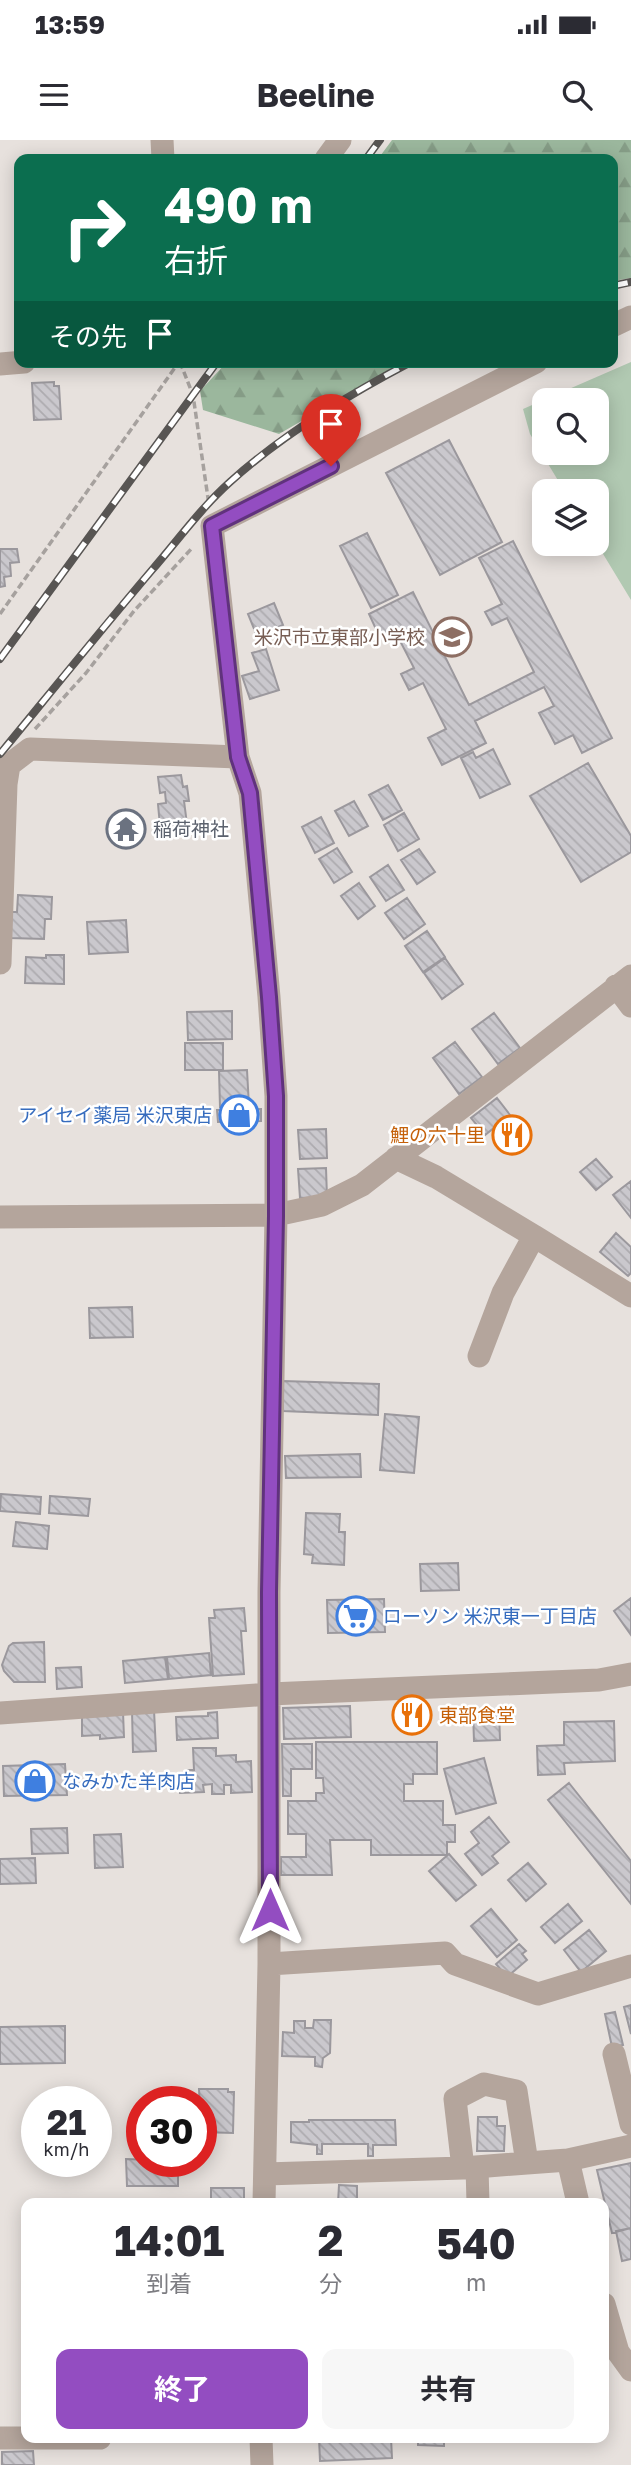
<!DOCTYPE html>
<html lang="ja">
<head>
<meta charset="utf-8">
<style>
  body { margin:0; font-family:"Golos Text","Noto Sans JP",sans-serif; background:#f7f7f7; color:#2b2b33; height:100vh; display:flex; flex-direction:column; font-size:26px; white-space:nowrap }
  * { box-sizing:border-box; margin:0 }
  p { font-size:23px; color:#7c7c81 }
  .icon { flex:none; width:38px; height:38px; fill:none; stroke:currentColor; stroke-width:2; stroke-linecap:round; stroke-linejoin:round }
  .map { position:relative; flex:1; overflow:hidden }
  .drawer { position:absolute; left:21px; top:2058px; width:588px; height:245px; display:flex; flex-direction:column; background:#fff; border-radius:14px; box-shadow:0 4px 18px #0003 }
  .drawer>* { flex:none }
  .banner { position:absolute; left:14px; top:14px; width:604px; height:214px; border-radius:14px; box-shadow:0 4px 18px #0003; background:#0b6e4f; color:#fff; overflow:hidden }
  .buttons { position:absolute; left:532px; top:248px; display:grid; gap:14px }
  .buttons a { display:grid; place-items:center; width:77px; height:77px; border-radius:14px; background:#fff; box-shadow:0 4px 18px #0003; font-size:35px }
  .speed { position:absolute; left:21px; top:1946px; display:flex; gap:14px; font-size:35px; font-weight:700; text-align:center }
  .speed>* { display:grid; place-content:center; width:91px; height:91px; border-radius:50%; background:#fff; box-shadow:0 4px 18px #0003; line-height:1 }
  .speed small { font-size:18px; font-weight:400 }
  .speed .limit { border:10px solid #d22; background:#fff; color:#111 }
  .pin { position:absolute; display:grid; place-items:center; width:60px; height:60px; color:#fff; margin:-72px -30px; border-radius:50% 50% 50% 0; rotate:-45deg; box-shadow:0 0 7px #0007 }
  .pin .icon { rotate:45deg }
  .me { position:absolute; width:77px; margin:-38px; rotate:0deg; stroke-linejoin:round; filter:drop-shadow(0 0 5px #0008) }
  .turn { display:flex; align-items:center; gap:24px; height:147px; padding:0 35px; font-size:32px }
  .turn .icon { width:91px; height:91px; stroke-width:2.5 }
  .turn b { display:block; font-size:49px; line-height:60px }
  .then { display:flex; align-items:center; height:66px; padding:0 35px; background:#0003; gap:14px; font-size:26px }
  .eta { display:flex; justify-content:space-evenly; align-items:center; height:119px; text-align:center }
  .eta b { font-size:42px; font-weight:700; line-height:49px }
  .button { display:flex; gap:14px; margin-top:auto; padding:14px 35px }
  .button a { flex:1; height:80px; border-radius:14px; background:#934dc1; color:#fff; font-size:28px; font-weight:700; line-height:80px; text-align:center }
  .button a+a { background:#f7f7f7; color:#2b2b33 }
  .status { display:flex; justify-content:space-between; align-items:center; height:49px; padding:0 35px; background:#fff; direction:ltr }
  .status svg { height:19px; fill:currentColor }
  header { display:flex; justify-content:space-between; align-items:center; height:91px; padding:0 35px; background:#fff; font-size:32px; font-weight:700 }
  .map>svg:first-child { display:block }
  .forest { fill:url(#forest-firs) }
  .garden { fill:#b1c9b2; fill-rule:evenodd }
  .building { fill:url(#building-back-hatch); stroke:#9b989d; stroke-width:2 }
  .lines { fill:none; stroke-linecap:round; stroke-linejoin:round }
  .path { stroke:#a6a19e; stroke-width:3.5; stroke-dasharray:7 3.5; stroke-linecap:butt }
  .minor { stroke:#b4a59c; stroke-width:23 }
  .rail-casing { stroke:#585553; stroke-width:8 }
  .rail { stroke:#fff; stroke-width:5; stroke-dasharray:16; stroke-linecap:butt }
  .route-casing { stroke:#60327d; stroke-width:18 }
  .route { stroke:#934dc1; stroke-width:12 }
  .labels { text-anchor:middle; stroke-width:5; stroke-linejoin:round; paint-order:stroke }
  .education-label { font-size:19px; fill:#785e54; stroke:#fff; text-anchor:end }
  .worship-label { font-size:19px; fill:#5b616d; stroke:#fff; text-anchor:start }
  .shop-label { font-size:19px; fill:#366cbe; stroke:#fff; text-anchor:start }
  .food-label { font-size:19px; fill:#c56008; stroke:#fff; text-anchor:end }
</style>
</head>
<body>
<div class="status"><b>13:59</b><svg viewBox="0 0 49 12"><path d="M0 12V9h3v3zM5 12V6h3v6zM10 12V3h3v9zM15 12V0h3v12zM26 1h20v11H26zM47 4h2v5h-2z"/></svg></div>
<header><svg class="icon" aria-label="menu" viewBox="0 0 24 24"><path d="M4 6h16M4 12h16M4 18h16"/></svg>Beeline<svg class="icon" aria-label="search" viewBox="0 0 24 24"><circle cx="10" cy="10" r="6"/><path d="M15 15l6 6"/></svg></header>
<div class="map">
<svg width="631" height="2325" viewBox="0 0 631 2325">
  <defs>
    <pattern id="forest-firs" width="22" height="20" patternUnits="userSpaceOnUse" patternTransform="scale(1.75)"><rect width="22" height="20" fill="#9bb79d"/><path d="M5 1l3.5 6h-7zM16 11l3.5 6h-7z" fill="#859c86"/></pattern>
    <pattern id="building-back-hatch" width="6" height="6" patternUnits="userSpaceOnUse" patternTransform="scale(1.75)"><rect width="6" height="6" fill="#cac8cd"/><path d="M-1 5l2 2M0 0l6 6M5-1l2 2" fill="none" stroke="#adabaf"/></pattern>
  </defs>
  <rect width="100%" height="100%" fill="#e7e1dd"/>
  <path class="forest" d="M392 0H631V138L613 141 612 19H378Z
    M227 222H404L279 294 203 270 200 251Z"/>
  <path class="garden" d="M631 222V460L597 404V352H565L530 294 523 269ZM544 261H597V313H544Z"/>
  <path class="building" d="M54 242V246H59L61 279 34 280 32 243Z
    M449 300 502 402 440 435 386 333Z
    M367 393 398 455 371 468 340 406Z
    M513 401 612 598 582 613 573 595 555 604 539 573 554 566 544 547 475 581 486 603 442 625 428 598 446 589 423 543 409 550 401 534 414 528 395 491 380 498 369 474 413 452 469 565 534 532 507 478 492 485 485 472 502 464 479 418Z
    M0 409H17L19 422 10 423 11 436 4 437 5 446 0 447Z
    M274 463 283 485 257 496 248 474Z
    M266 509 279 550 250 559 242 536 259 531 252 513Z
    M493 609 510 644 480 658 461 618 473 612 476 618Z
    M588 623 631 696V712L581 742 530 656Z
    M181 635 183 647 187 646 189 661H184L187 684 160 686 158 664 166 663 165 652 160 653 158 637Z
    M388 645 402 670 383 680 369 655Z
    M354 661 368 686 349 696 335 671Z
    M404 673 419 699 398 711 384 685Z
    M321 677 334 703 315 713 302 687Z
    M337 708 352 732 334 743 319 719Z
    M419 709 435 732 417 744 401 720Z
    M388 725 404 750 386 761 370 737Z
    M359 743 375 766 358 779 341 756Z
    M18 755 52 757 51 779H45L44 799 10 798 11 772H17Z
    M407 758 425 784 404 799 385 773Z
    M126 780 128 812 89 814 87 782Z
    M427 791 445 817 423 832 405 806Z
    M46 815H64V844L25 843 26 817 46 818Z
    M445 818 463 844 442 859 424 833Z
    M232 871V899L188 900 187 872Z
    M494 873 520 908 498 924 472 889Z
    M455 902 482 937 459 954 433 918Z
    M185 903H223V930H185Z
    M247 930 249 966 220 967 219 931Z
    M497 958 510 975 485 995 471 978Z
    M261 969V981L218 982 217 970Z
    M326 989 327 1018 300 1019 298 990Z
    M596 1019 612 1037 596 1050 580 1032Z
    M326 1028 327 1057 300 1058 298 1029Z
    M631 1041V1078L613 1055Z
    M616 1093 631 1107V1133L628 1136 600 1112Z
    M132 1167 133 1197 90 1198 89 1168Z
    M283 1241 379 1244 378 1275 283 1271Z
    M385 1274 419 1277 414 1333 380 1330Z
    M360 1314 361 1337 286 1338 285 1316Z
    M1 1354 41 1357 40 1374 0 1371Z
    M50 1356 90 1359 88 1376 49 1373Z
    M306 1373 340 1374 339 1392H345L344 1425 312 1423 313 1415 304 1414Z
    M16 1382 49 1386 47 1409 13 1406Z
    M458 1423 459 1450 421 1451 420 1424Z
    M631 1458V1495L614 1471Z
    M384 1459 385 1492 328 1493 327 1460Z
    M244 1468 246 1491H241L244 1534 213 1536 209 1478H215L214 1470Z
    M44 1502 45 1542H14L4 1531 2 1525 9 1506 13 1503Z
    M209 1513 211 1535 169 1539 167 1517Z
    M165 1517 168 1539 125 1543 123 1521Z
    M81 1527 82 1547 57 1549 56 1528Z
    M350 1566 351 1597 284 1599 283 1568Z
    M398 1569 425 1570V1586H398Z
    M154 1570 156 1611 133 1612 132 1571Z
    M499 1571 500 1600 474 1601 473 1572Z
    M123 1572 124 1597 100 1599V1595L82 1596V1574Z
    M217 1572 218 1598 177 1600 176 1577 208 1576V1573Z
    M614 1581 615 1621 564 1623 565 1634 538 1635 537 1606 564 1605V1582Z
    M316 1602H437V1634H413V1644H404V1661H443V1685H455V1702H447V1715H371V1700H330L332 1735H281V1717H306V1694H288V1661H316V1653H324L323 1638H316Z
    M282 1604H312V1629H291V1656H283Z
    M193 1608H216V1616L236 1615V1622L251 1621 252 1652 231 1653V1645H224V1654H212V1644L203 1645 204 1652 180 1653 179 1641H189L188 1630H194Z
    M484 1618 496 1663 456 1674 444 1629Z
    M65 1624 67 1655 4 1656 3 1626Z
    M569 1643 631 1721V1764L548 1660Z
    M489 1677 509 1702 492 1716 498 1723 482 1735 465 1714 479 1703 471 1692Z
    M67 1688 68 1713 32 1714 31 1689Z
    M121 1694 123 1727 95 1728 94 1695Z
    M449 1714 476 1745 456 1761 429 1731Z
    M35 1718 36 1743 0 1744V1719Z
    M528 1723 546 1744 526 1761 508 1740Z
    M568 1764 582 1781 555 1803 541 1787Z
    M491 1769 517 1800 497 1817 471 1786Z
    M589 1790 606 1811 581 1832 564 1810Z
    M519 1804 526 1811 522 1814 527 1820 507 1837 496 1824Z
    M631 1865V1894L624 1867Z
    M615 1872 623 1905 612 1907 605 1874Z
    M314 1880H331L330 1913 323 1918 322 1927 315 1926V1917L282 1916 283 1892 294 1893V1881H305V1888H313Z
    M65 1886V1923L0 1924V1887Z
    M199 1949H228V1952H234L233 1993 201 1992Z
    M478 1977H497V1986H505L504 2011H477Z
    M309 1980H395L396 2005H373V2016H368V2004H322V2014H317V2005L291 2002V1982H309Z
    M126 2019 178 2021V2046H127Z
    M631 2023V2088L612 2093 597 2030Z
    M339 2045 357 2046V2063H338Z
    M211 2048H244V2063H211Z
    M631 2088V2119L622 2121 616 2091Z
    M319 2298H391L392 2318 320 2321Z
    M418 2298H444V2306L418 2305Z
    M33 2311 34 2325H2V2312Z"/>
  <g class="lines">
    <path class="path" d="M180 222 193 255 209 365
      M0 474 179 222
      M35 589 86 533 134 471 193 407"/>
    <path class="minor" d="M162 0 163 19
      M326 19 340 0
      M612 186 631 177
      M0 224 24 222
      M0 823 6 644 9 625 30 609 238 617
      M616 846 631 866
      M396 1018 436 1037 534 1096 503 1153 479 1216
      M0 1077 276 1075 322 1065 362 1045 631 836
      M534 1096 631 1156
      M0 1573 270 1554 599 1540 631 1534
      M269 1824 445 1813 455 1824 538 1854 631 1826
      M614 1914 631 1984
      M568 2020 578 2063
      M477 2027 478 2063
      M463 2028 455 1959 484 1944 516 1951 527 2023
      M265 2034 463 2028 527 2023 568 2020 631 2006
      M264 2063 269 1824V1452L276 1075V956L269 857 250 653 238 617 212 386 536 222
      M604 2164 618 2212 631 2230
      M0 2298H100
      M261 2298 262 2325"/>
    <g class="rail-casing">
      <path id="rail" d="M366 19 380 0
        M612 146 631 142
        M0 519 217 222
        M0 614C51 552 101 490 152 430 178 400 201 368 230 342 283 294 348 255 411 222"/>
    </g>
    <use href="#rail" class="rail"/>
  </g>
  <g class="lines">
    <g class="route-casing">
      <path id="route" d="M270 1770 269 1452 276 1076V956L269 857 250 653 238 617 212 386 331 326"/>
    </g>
    <use href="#route" class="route"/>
  </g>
  <defs>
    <g id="school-ring" transform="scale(2.0125)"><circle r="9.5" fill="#fff" stroke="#8d6e63" stroke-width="1.5"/><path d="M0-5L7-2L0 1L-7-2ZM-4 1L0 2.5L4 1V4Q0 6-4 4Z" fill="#8d6e63"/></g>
    <g id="temple-ring" transform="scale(2.0125)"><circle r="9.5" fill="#fff" stroke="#6b7280" stroke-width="1.5"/><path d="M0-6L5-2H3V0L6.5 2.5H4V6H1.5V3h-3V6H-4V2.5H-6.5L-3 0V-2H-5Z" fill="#6b7280"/></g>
    <g id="shop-ring" transform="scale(2.0125)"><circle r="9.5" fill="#fff" stroke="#3f7fe0" stroke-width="1.5"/><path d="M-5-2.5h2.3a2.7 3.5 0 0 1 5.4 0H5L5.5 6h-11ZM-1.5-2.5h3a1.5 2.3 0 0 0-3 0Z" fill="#3f7fe0"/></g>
    <g id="restaurant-ring" transform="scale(2.0125)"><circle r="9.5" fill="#fff" stroke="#e8710a" stroke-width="1.5"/><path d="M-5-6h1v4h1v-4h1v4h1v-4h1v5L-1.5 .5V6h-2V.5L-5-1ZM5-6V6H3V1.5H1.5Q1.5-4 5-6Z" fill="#e8710a"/></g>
    <g id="supermarket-ring" transform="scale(2.0125)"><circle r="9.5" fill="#fff" stroke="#3f7fe0" stroke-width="1.5"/><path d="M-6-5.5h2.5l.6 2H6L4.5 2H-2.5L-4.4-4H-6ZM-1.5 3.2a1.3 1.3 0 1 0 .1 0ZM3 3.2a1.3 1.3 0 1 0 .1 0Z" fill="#3f7fe0"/></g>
  </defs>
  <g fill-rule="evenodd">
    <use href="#school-ring" x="452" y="497"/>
    <use href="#temple-ring" x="126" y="689"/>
    <use href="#shop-ring" x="239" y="975"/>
    <use href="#restaurant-ring" x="512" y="995"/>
    <use href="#supermarket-ring" x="356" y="1476"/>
    <use href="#restaurant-ring" x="412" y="1575"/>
    <use href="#shop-ring" x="35" y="1641"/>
  </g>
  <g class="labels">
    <g class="education-label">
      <text x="425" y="504">米沢市立東部小学校</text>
    </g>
    <g class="worship-label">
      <text x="153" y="696">稲荷神社</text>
    </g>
    <g class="shop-label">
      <text x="212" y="982" text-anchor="end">アイセイ薬局 米沢東店</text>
      <text x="383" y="1483">ローソン 米沢東一丁目店</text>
      <text x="62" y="1648">なみかた羊肉店</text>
    </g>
    <g class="food-label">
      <text x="485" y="1002">鯉の六十里</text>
      <text x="439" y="1582" text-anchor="start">東部食堂</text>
    </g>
  </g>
</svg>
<div class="buttons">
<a><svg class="icon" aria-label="search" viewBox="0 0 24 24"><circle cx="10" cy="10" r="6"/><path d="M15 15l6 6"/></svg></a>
<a><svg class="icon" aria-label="layers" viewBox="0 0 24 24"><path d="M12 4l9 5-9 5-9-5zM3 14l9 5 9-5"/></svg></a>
</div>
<div class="speed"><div>21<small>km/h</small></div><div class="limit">30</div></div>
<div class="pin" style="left:331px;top:326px;background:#d93025"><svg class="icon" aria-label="arrive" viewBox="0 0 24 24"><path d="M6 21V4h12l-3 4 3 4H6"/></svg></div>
<svg class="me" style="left:270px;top:1770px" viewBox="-20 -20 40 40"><path d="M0-17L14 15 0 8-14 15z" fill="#934dc1" stroke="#fff" stroke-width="4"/></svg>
<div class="banner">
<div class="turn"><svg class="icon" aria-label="right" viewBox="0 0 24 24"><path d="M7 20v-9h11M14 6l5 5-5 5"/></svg><div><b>490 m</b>右折</div></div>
<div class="then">その先<svg class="icon" aria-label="arrive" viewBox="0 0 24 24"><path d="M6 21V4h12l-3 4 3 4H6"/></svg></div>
</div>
<section class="drawer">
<div class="eta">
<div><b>14:01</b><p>到着</p></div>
<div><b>2</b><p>分</p></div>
<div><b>540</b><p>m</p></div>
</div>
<div class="button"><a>終了</a><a>共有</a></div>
</section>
</div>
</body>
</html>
